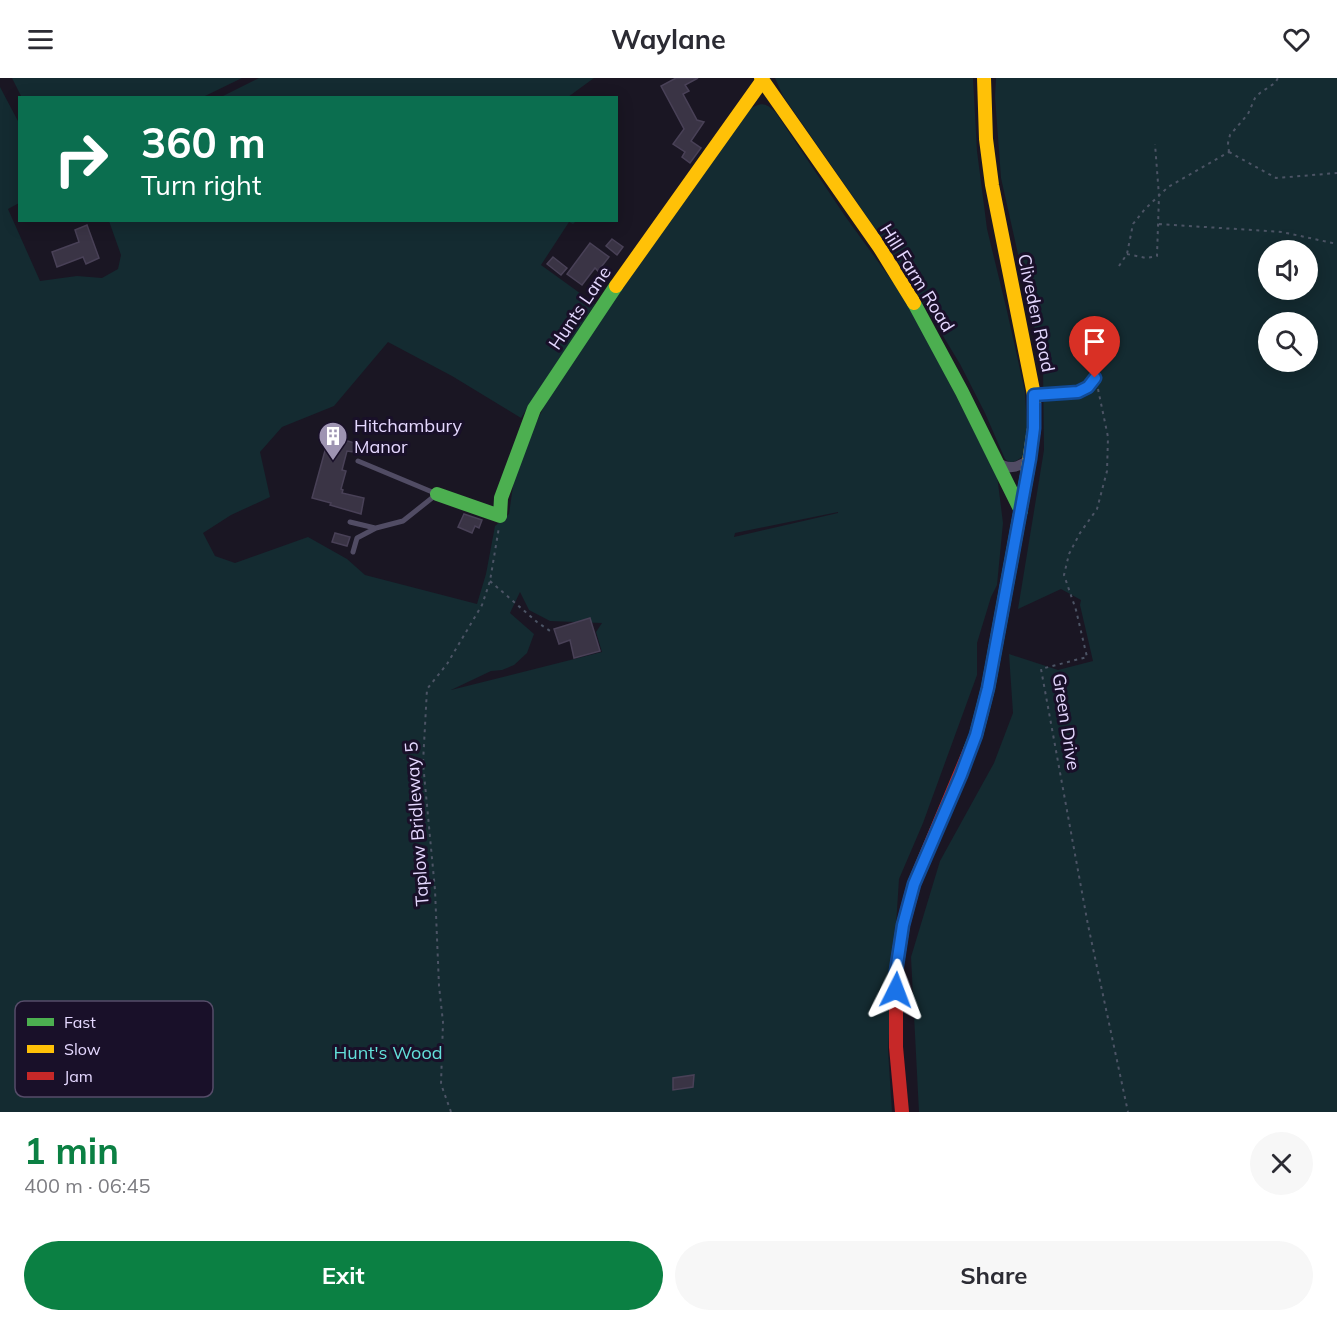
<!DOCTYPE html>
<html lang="en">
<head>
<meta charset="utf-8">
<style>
  body { margin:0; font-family:Mulish,sans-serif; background:#f7f7f7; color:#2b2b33; height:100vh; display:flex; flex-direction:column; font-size:22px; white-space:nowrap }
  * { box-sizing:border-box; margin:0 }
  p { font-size:20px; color:#7c7c81 }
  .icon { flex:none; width:33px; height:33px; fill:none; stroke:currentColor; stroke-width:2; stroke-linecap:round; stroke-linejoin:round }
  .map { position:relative; height:1034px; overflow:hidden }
  .sheet { display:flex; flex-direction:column; background:#fff; flex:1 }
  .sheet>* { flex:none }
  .hud { position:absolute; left:18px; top:18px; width:600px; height:126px; border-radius:0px; box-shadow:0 3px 15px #0003; background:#0b6e4f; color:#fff; overflow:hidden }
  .controls { position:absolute; left:1258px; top:162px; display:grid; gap:12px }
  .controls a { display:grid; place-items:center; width:60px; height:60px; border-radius:50%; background:#fff; box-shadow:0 3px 15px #0003; font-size:30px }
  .pin { position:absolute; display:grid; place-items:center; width:51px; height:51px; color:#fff; margin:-62px -26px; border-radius:50% 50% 50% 0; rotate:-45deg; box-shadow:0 0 6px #0007 }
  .pin .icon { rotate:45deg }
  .me { position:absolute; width:66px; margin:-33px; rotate:3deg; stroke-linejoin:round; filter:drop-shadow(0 0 4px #0008) }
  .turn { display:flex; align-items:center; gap:21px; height:126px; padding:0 24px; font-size:27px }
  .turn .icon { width:78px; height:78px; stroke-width:2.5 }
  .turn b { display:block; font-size:42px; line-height:51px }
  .round { display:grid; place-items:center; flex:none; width:63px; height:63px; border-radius:32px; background:#f7f7f7 }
  .summary { display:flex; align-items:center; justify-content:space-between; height:102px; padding:0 24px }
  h1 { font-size:36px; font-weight:700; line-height:45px; color:#0b8043 }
  .button { display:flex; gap:12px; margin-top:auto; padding:12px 24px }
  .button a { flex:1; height:69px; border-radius:36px; background:#0b8043; color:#fff; font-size:24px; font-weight:700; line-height:69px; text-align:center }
  .button a+a { background:#f7f7f7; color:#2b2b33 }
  header { display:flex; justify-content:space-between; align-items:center; height:78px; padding:0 24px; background:#fff; font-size:27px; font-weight:700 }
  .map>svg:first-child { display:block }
  .green { fill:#142b31; fill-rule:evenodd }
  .building { fill:#3a3445; stroke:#494157; stroke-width:1.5 }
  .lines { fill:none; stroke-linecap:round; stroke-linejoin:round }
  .path { stroke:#4c5465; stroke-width:2; stroke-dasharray:3 4.5; stroke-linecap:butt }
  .lane { stroke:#514c64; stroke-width:5 }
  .street { stroke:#514c64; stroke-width:10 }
  .fast { stroke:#4caf50; stroke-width:14 }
  .slow { stroke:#ffc107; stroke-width:14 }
  .jam { stroke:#c62828; stroke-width:14 }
  .route-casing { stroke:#114b97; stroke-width:15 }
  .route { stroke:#1a73e8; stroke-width:10 }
  .labels { text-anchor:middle; stroke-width:6; stroke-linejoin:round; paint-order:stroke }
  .street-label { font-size:18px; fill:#e5d8ff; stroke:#191029 }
  .poi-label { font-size:18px; fill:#e5d8ff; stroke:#191029; text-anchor:start }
  .park-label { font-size:18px; fill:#63e0da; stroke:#191029 }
  .key { fill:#191029; stroke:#564c69; stroke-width:1.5 }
  .key-label { font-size:16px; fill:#e5d8ff }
</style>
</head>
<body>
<header><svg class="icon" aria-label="menu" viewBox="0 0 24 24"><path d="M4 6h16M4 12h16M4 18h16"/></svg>Waylane<svg class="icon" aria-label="heart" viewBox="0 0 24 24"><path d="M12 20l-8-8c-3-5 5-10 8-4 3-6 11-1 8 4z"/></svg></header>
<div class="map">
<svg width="1337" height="1034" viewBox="0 0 1337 1034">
  <rect width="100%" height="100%" fill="#1a1623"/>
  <path class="green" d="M12 0H242L203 19 22 20Z
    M259 0H594L568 19H221Z
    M775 0H973L977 73 987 151 1007 233 1025 314 1027 348 1025 377 1016 383 1010 385 1005 381 985 335 960 286 897 182 783 18Z
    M996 0H1337V1034H919L911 879 940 783 994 685 1013 635 1009 576 1058 592 1093 583 1080 527 1081 522 1061 511 1018 531 1044 372 1043 288 1001 100 995 19ZM1269 172H1308V212H1269ZM1269 244H1308V284H1269Z
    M0 9 19 45V125L8 131 40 203 77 198 102 200 118 191 121 177 109 143H576L573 146 569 144 541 187 595 226 521 340 452 298 388 264 334 328 282 349 260 374 270 419 231 437 203 455 215 478 235 485 308 459 347 481 365 497 477 526 486 496 495 448 509 436 516 387 558 299 748 32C762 24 765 24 776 35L845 138 908 225 997 397 1003 445 997 507 991 519 977 565V597L923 745 899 801 888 972 892 1034H0ZM838 434V435L734 459 735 455ZM520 514 529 532 550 543 602 545 596 554 602 574 451 612 491 593 502 592 514 587 527 575 534 556 510 535Z"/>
  <path class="building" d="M676 0H698L685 7 689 13 683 16 697 42 704 44 691 63 701 70 690 85 682 79 685 74 673 66 684 51 661 8Z
    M87 147 99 180 86 186 83 179 57 189 52 174 79 164 75 152Z
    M612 161 623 169 617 177 606 168Z
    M590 165 609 179 598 193 595 190 582 207 567 196Z
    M553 179 567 190 561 197 547 186Z
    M329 358 355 365 353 374 347 373 342 392 346 393 341 411 343 412 342 415 364 420 361 436 330 427 331 425 312 420Z
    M464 436 482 442 479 450 475 448 472 455 458 449Z
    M335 455 350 459 347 468 332 464Z
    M590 540 600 573 574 580 570 562 559 566 554 551Z
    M694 997 693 1009 673 1012V1000Z"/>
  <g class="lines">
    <path class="path" d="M1229 74 1276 100 1337 95
      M1229 74 1228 65 1230 57 1248 36 1255 20 1260 15 1275 5 1278 0
      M1159 146 1282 154 1337 166
      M1127 176 1146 180 1157 178 1159 118 1155 66
      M1119 188 1127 176 1133 146 1145 131 1168 109 1229 74
      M1098 311 1108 359 1107 393 1097 431 1080 455 1069 476 1064 497 1076 532 1087 579 1041 591 1088 847 1128 1034
      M490 503 537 544 550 553
      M451 1034 441 1006 443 944 439 908 435 812 423 685 427 611 447 586 482 527 490 503 499 449"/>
    <path class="lane" d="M1036 317 1078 314 1088 309 1095 300
      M350 444 375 450
      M353 474 357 460 376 450 403 443 437 416 358 383"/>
    <path class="street" d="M997 384C1009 393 1019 389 1030 381"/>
    <path class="fast" d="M914 225 962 314 1021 433
      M437 416 500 438 501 420 534 331 616 208
      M970 672 976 657 988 610 1027 397"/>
    <path class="slow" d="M761 0 880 170 914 225
      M984 0 986 61 992 107 1034 317V350L1027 397
      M616 208 762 3"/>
    <path class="jam" d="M902 1034 896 969V893L903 847 914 806 970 672"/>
  </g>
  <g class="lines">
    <g class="route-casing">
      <path id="route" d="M896 912V893L903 847 914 806 961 697 976 657 988 610 1030 381 1034 350V317L1078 314 1088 309 1095 300"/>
    </g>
    <use href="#route" class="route"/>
  </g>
  <defs>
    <g id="building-pin" transform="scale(1.5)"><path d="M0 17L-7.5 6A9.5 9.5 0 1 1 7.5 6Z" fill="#9e94b2" stroke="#191029"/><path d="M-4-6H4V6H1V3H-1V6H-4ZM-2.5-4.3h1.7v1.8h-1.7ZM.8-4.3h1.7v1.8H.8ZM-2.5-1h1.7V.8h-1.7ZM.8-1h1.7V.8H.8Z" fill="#fff"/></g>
  </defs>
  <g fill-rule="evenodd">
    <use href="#building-pin" x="333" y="358"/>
  </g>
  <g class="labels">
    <g class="street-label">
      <text transform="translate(917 200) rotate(58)" y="6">Hill Farm Road</text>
      <text transform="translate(580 230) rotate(-56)" y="6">Hunts Lane</text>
      <text transform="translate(1036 235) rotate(78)" y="6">Cliveden Road</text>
      <text transform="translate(1066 644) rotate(81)" y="6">Green Drive</text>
      <text transform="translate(417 746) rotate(-94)" y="6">Taplow Bridleway 5</text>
    </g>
    <g class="poi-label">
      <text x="354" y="354">Hitchambury<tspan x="354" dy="21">Manor</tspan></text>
    </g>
    <g class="park-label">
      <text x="388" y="981">Hunt's Wood</text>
    </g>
  </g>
  <rect x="15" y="923" width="198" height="96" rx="9" class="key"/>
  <rect x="27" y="940" width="27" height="8" fill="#4caf50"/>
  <rect x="27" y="967" width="27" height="8" fill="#ffc107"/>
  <rect x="27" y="994" width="27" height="8" fill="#c62828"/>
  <g class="key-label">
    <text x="64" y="950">Fast</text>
    <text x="64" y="977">Slow</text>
    <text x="64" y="1004">Jam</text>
  </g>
</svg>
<div class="controls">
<a><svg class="icon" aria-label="sound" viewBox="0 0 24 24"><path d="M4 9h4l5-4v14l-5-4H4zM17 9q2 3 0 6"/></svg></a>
<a><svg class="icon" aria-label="search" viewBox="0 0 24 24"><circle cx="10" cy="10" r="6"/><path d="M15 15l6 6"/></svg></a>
</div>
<div class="pin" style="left:1095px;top:300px;background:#d93025"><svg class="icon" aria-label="arrive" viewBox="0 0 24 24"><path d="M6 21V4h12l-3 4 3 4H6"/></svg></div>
<svg class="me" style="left:896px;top:912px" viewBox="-20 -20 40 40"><path d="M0-17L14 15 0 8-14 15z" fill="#1a73e8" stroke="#fff" stroke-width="4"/></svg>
<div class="hud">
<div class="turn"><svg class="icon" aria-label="right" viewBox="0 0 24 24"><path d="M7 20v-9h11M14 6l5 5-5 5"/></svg><div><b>360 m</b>Turn right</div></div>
</div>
</div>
<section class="sheet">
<div class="summary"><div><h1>1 min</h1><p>400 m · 06:45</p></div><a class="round"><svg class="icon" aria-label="close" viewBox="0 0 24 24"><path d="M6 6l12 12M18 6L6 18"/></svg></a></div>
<div class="button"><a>Exit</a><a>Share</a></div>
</section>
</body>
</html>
